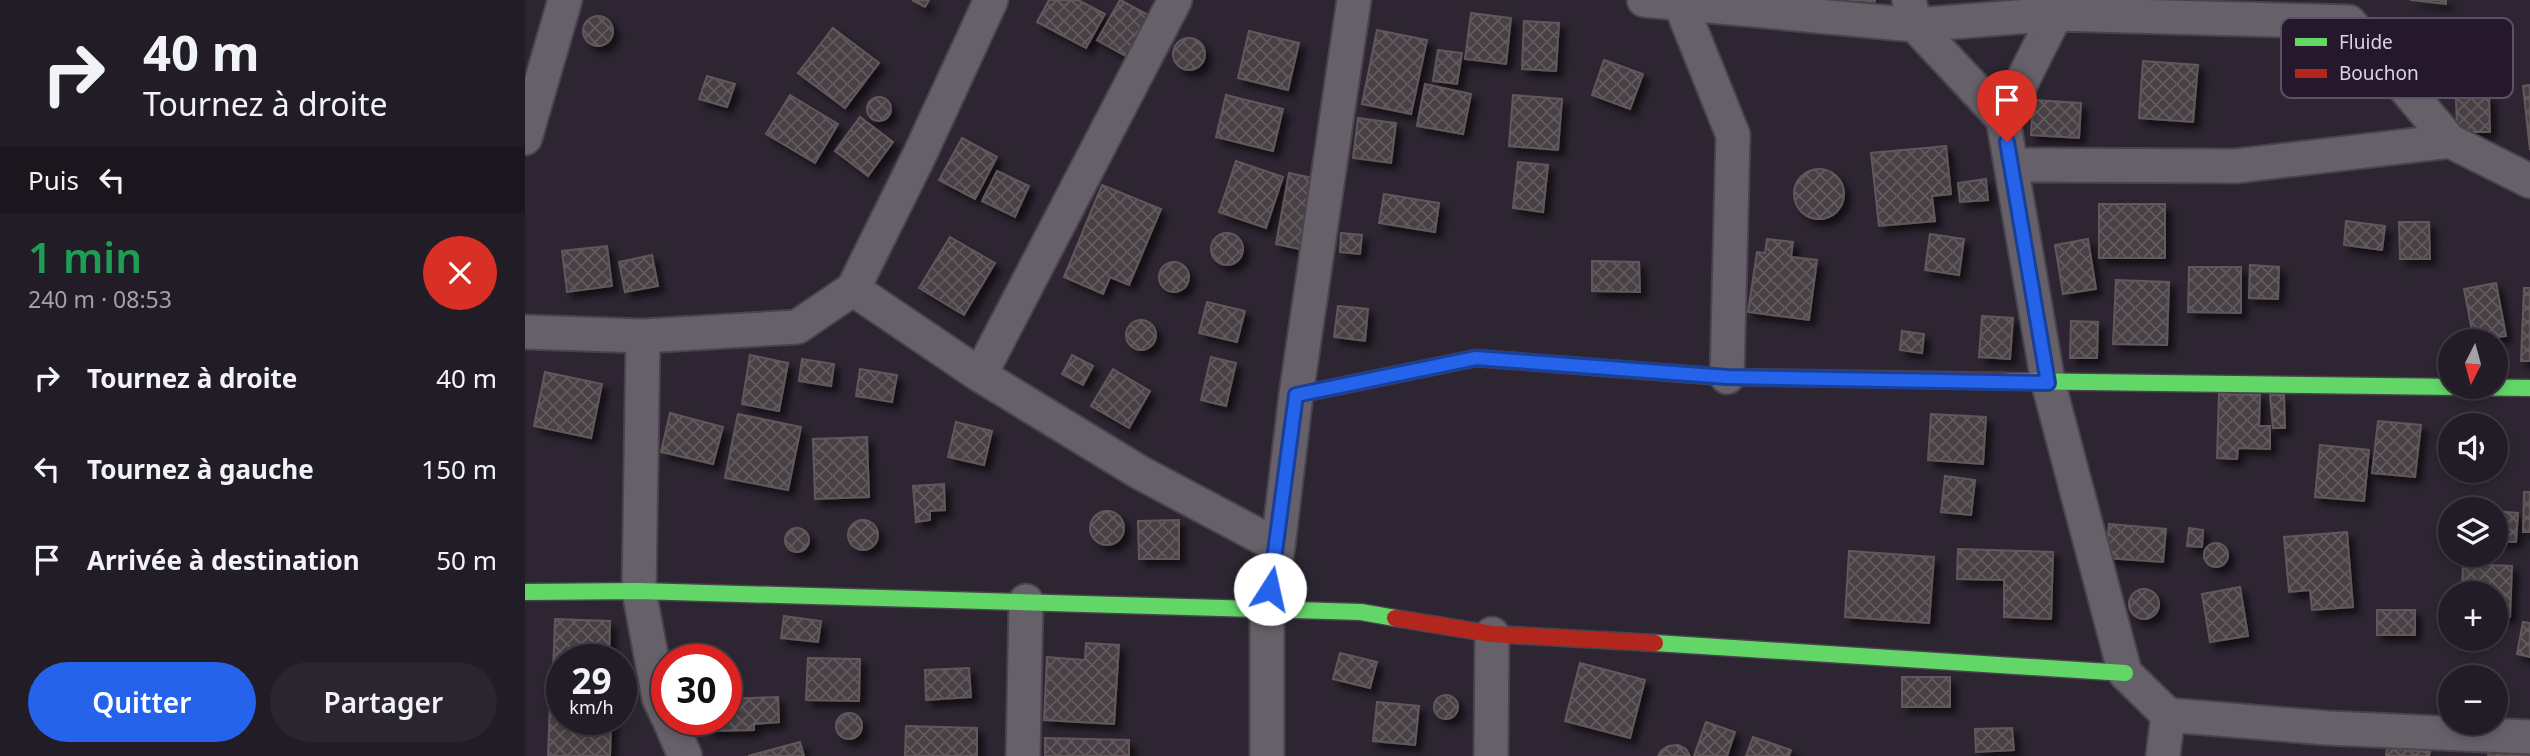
<!DOCTYPE html>
<html lang="fr">
<head>
<meta charset="utf-8">
<style>
  body { margin:0; font-family:"Noto Sans",sans-serif; background:#2a252e; color:#f1f3f6; height:100vh; display:flex; flex-direction:column; font-size:26px; white-space:nowrap }
  * { box-sizing:border-box; margin:0 }
  p { font-size:23px; color:#a2a1a7 }
  .icon { flex:none; width:38px; height:38px; fill:none; stroke:currentColor; stroke-width:2; stroke-linecap:round; stroke-linejoin:round }
  .map { position:relative; flex:1; overflow:hidden }
  .details { display:flex; flex-direction:column; background:#221c26; width:525px }
  .details>* { flex:none }
  .banner { background:#221c26; color:#f1f3f6; overflow:hidden }
  .needle { width:46px; rotate:186deg }
  .tools { position:absolute; left:1913px; top:329px; display:grid; gap:14px }
  .tools a { display:grid; place-items:center; width:70px; height:70px; border-radius:50%; background:#221c26; box-shadow:0 4px 10px #0003,0 0 0 2px #3f3a43; font-size:35px }
  .speed { position:absolute; left:21px; top:644px; display:flex; gap:14px; font-size:35px; font-weight:700; text-align:center }
  .speed>* { display:grid; place-content:center; width:91px; height:91px; border-radius:50%; background:#221c26; box-shadow:0 4px 10px #0003,0 0 0 2px #3f3a43; line-height:1 }
  .speed small { font-size:18px; font-weight:400 }
  .speed .limit { border:10px solid #d22; background:#fff; color:#111 }
  .pin { position:absolute; display:grid; place-items:center; width:60px; height:60px; color:#fff; margin:-72px -30px; border-radius:50% 50% 50% 0; rotate:-45deg; box-shadow:0 0 7px #0007 }
  .pin .icon { rotate:45deg }
  .me { position:absolute; width:77px; margin:-38px; rotate:10deg; stroke-linejoin:round; filter:drop-shadow(0 0 5px #0008) }
  .turn { display:flex; align-items:center; gap:24px; height:147px; padding:0 28px; font-size:32px }
  .turn .icon { width:91px; height:91px; stroke-width:2.5 }
  .turn b { display:block; font-size:49px; line-height:60px }
  .then { display:flex; align-items:center; height:66px; padding:0 28px; background:#0003; gap:14px; font-size:26px }
  .round { display:grid; place-items:center; flex:none; width:74px; height:74px; border-radius:37px; background:#2a252e }
  .headline { display:flex; align-items:center; justify-content:space-between; height:119px; padding:0 28px }
  h1 { font-size:42px; font-weight:600; line-height:52px; color:#1e9e55 }
  .primary-button { display:flex; gap:14px; margin-top:auto; padding:14px 28px }
  .primary-button a { flex:1; height:80px; border-radius:42px; background:#2563eb; color:#fff; font-size:28px; font-weight:600; line-height:80px; text-align:center }
  .primary-button a+a { background:#2a252e; color:#f1f3f6 }
  ul { padding:0; list-style:none }
  li { display:flex; align-items:center; gap:21px; height:91px; padding:0 28px }
  li div { flex:1 }
  li b { display:block; font-size:26px }
  li em { font-style:normal }
  main { display:flex; flex:1; min-height:0 }
  .map>svg:first-child { display:block }
  .building { fill:url(#building-cross-hatch); stroke:#62585c; stroke-width:2; filter:url(#shadow) }
  .lines { fill:none; stroke-linecap:round; stroke-linejoin:round }
  .street-casing { stroke:#49434d; stroke-width:37 }
  .fast-casing { stroke:#49434d; stroke-width:19 }
  .jam-casing { stroke:#49434d; stroke-width:19 }
  .street { stroke:#666169; stroke-width:33 }
  .fast { stroke:#63d668; stroke-width:16 }
  .jam { stroke:#b3261e; stroke-width:16 }
  .route-casing { stroke:#184099; stroke-width:18 }
  .route { stroke:#2563eb; stroke-width:12 }
  .key { fill:#25182c; stroke:#5c5062; stroke-width:2 }
  .key-label { font-size:19px; fill:#dcd4e1 }
</style>
</head>
<body>
<main>
<section class="details">
<div class="banner">
<div class="turn"><svg class="icon" aria-label="right" viewBox="0 0 24 24"><path d="M7 20v-9h11M14 6l5 5-5 5"/></svg><div><b>40 m</b>Tournez à droite</div></div>
<div class="then">Puis<svg class="icon" aria-label="left" viewBox="0 0 24 24"><path d="M17 20v-9H6M10 6l-5 5 5 5"/></svg></div>
</div>
<div class="headline"><div><h1>1 min</h1><p>240 m · 08:53</p></div><a class="round" style="background:#d93025;color:#fff"><svg class="icon" aria-label="close" viewBox="0 0 24 24"><path d="M6 6l12 12M18 6L6 18"/></svg></a></div>
<ul>
<li><svg class="icon" aria-label="right" viewBox="0 0 24 24"><path d="M7 20v-9h11M14 6l5 5-5 5"/></svg><div><b>Tournez à droite</b></div><em>40 m</em></li>
<li><svg class="icon" aria-label="left" viewBox="0 0 24 24"><path d="M17 20v-9H6M10 6l-5 5 5 5"/></svg><div><b>Tournez à gauche</b></div><em>150 m</em></li>
<li><svg class="icon" aria-label="arrive" viewBox="0 0 24 24"><path d="M6 21V4h12l-3 4 3 4H6"/></svg><div><b>Arrivée à destination</b></div><em>50 m</em></li>
</ul>
<div class="primary-button"><a>Quitter</a><a>Partager</a></div>
</section>
<div class="map">
<svg width="2005" height="756" viewBox="0 0 2005 756">
  <defs>
    <pattern id="building-cross-hatch" width="8" height="8" patternUnits="userSpaceOnUse" patternTransform="scale(1.75)"><rect width="8" height="8" fill="#484044"/><path d="M0 0l8 8M0 8l8-8" fill="none" stroke="#625b5f"/></pattern>
    <filter id="shadow"><feDropShadow dx="6" dy="6" stdDeviation="3.5" flood-color="#0009"/></filter>
  </defs>
  <rect width="100%" height="100%" fill="#2d2632"/>
  <path class="building" d="M387 0H404L400 7Z
    M524 0H553L580 14 561 48 512 22Z
    M595 0 627 17 604 58 572 40Z
    M1298 0H1350L1349 7Z
    M1885 0H1921V4Z
    M946 13 986 18 981 64 940 59Z
    M58 31a15 15 0 1 1 30 0a15 15 0 1 1-30 0Z
    M999 21 1034 23 1031 71 997 69Z
    M308 28 354 63 320 108 273 73Z
    M852 30 902 40 886 114 837 104Z
    M724 31 774 43 763 90 713 78Z
    M648 54a16 16 0 1 1 32 0a16 16 0 1 1-32 0Z
    M913 50 937 53 932 84 908 81Z
    M1079 60 1118 74 1105 109 1067 95Z
    M1618 61 1673 65 1668 122 1614 118Z
    M182 76 210 84 202 107 174 99Z
    M900 84 946 94 938 134 892 126Z
    M2005 85V150L1998 86Z
    M265 95 313 124 290 163 241 134Z
    M701 95 758 109 748 151 691 137Z
    M988 95 1037 99 1033 150 984 146Z
    M1964 96 1965 132H1932L1931 97Z
    M342 109a12 12 0 1 1 24 0a12 12 0 1 1-24 0Z
    M1508 100 1556 103 1554 138 1506 135Z
    M335 117 368 142 343 176 310 151Z
    M833 118 871 123 866 163 828 158Z
    M437 138 472 157 450 199 414 180Z
    M1421 146 1426 194 1407 196 1410 221 1354 226 1346 153Z
    M711 161 758 177 741 228 694 212Z
    M993 162 1023 165 1018 212 988 208Z
    M1269 194a25 25 0 1 1 50 0a25 25 0 1 1-50 0Z
    M472 171 504 186 490 217 457 201Z
    M764 173 793 179 779 250 751 244Z
    M1461 179 1463 200 1435 202 1433 183Z
    M577 185 636 209 604 285 585 277 578 294 539 277Z
    M859 194 914 203 910 232 854 223Z
    M1574 204H1640V258H1574Z
    M1821 221 1860 226 1857 250 1819 245Z
    M1874 222H1904L1905 259H1875Z
    M686 249a16 16 0 1 1 32 0a16 16 0 1 1-32 0Z
    M816 233 837 235 835 254 815 252Z
    M1405 234 1439 239 1434 275 1400 270Z
    M425 237 470 263 439 315 394 288Z
    M1242 239 1268 242 1266 257 1292 260 1284 320 1223 312 1232 252 1240 253Z
    M1563 239 1571 289 1538 294 1530 245Z
    M82 246 87 286 42 292 37 251Z
    M127 255 133 286 100 292 94 262Z
    M1067 261 1114 262 1115 292 1067 291Z
    M634 277a15 15 0 1 1 30 0a15 15 0 1 1-30 0Z
    M1725 265 1754 267 1753 299 1724 298Z
    M1664 267H1716V313L1663 312Z
    M1591 280 1644 282 1642 345 1588 344Z
    M1971 283 1981 336 1949 341 1939 289Z
    M1999 288H2005V361H1996Z
    M682 302 720 311 712 342 674 333Z
    M813 306 843 309 840 341 809 337Z
    M1457 316 1488 318 1485 359 1454 357Z
    M601 335a15 15 0 1 1 30 0a15 15 0 1 1-30 0Z
    M1546 321 1573 322 1572 358H1545Z
    M1377 331 1399 334 1397 353 1375 350Z
    M225 355 263 363 254 411 217 404Z
    M547 355 568 366 558 385 537 374Z
    M686 357 711 363 701 406 676 400Z
    M277 359 309 364 306 386 274 381Z
    M335 369 372 375 367 402 331 396Z
    M588 369 625 391 604 428 566 406Z
    M20 372 77 384 66 438 9 426Z
    M1694 394 1735 395 1734 426H1745V449L1713 448 1712 459 1692 458Z
    M1745 395H1759L1760 428H1748Z
    M145 413 198 427 188 464 136 452Z
    M213 414 276 427 263 490 200 478Z
    M1406 414 1461 417 1458 464 1403 460Z
    M1853 421 1896 425 1890 477 1847 473Z
    M431 422 467 431 459 465 423 457Z
    M342 437 344 497 290 499 288 439Z
    M1795 445 1844 450 1839 501 1790 497Z
    M1420 476 1450 480 1446 515 1416 512Z
    M419 484 420 510 405 511V520L391 522 388 486Z
    M1999 492H2005V532H1998Z
    M565 528a17 17 0 1 1 34 0a17 17 0 1 1-34 0Z
    M1970 511 1993 513 1991 542 1970 541Z
    M654 520V559H614L613 521Z
    M323 535a15 15 0 1 1 30 0a15 15 0 1 1-30 0Z
    M1584 524 1641 529 1638 562 1581 558Z
    M260 540a12 12 0 1 1 24 0a12 12 0 1 1-24 0Z
    M1664 528 1678 530 1677 547 1662 546Z
    M1822 532 1828 607 1787 610 1785 590 1764 592 1759 537Z
    M1679 555a12 12 0 1 1 24 0a12 12 0 1 1-24 0Z
    M1433 549 1528 552 1526 619 1479 617V580L1432 579Z
    M1324 551 1409 557 1404 623 1320 617Z
    M1938 564 1987 566 1985 617 1970 616V593H1937Z
    M1715 587 1723 636 1685 642 1677 594Z
    M1604 604a15 15 0 1 1 30 0a15 15 0 1 1-30 0Z
    M1852 610H1890V635H1852Z
    M259 616 296 621 293 642 256 638Z
    M30 619 85 621 84 660H37V674H28Z
    M1998 622 2005 623V657L1992 654Z
    M561 643 594 645 589 724 519 720 522 657 560 660Z
    M815 653 852 662 845 688 808 679Z
    M283 658 335 659 334 701 281 700Z
    M1055 663 1120 680 1105 738 1040 721Z
    M444 668 446 697 401 700 400 670Z
    M1377 677H1425V707H1377Z
    M909 707a12 12 0 1 1 24 0a12 12 0 1 1-24 0Z
    M253 697 254 722 229 724V730L183 731V719H201V699Z
    M25 702 37 703V719H86L85 756H23Z
    M852 702 894 706 890 745 848 741Z
    M311 726a13 13 0 1 1 26 0a13 13 0 1 1-26 0Z
    M1181 722 1210 732 1202 756H1169Z
    M381 726 452 728V756H380Z
    M1487 728 1489 750 1451 752 1450 729Z
    M1228 737 1266 750 1264 756H1221Z
    M520 738 604 740V756H520Z
    M275 742 279 756H223Z
    M1153 745 1161 749 1165 756H1133L1136 751 1143 746Z
    M1862 748 1905 752 1904 756H1861Z
    M1964 751 2005 756H1963Z"/>
  <g class="lines">
    <g class="street-casing">
      <path id="street" d="M1119 0 1390 25 1531 14 1824 22 1925 141 2005 181
        M1384 0 1390 25 1478 119 1523 382 1600 673 1643 715 1803 728 2005 737
        M1155 3 1208 135 1202 377
        M1478 119 1531 14
        M0 138 40 0
        M1486 165 1711 166 1925 141
        M328 289 455 375 614 472 753 546
        M0 332 118 336 272 327 328 289 394 156 466 0
        M118 336 114 591 134 698 142 715
        M455 375 650 0
        M144 719 160 756
        M498 756 501 601
        M742 756V610L753 546 771 395 829 0
        M966 756 967 634
        M1638 756 1643 715"/>
    </g>
    <g class="fast-casing">
      <path id="fast" d="M1479 381 2005 388
        M771 395 951 358 1200 377
        M0 592 114 591 836 612 870 618
        M1130 643 1600 673"/>
    </g>
    <g class="jam-casing">
      <path id="jam" d="M1200 377 1479 381
        M870 618 967 634 1130 643"/>
    </g>
    <use href="#street" class="street"/>
    <use href="#fast" class="fast"/>
    <use href="#jam" class="jam"/>
  </g>
  <g class="lines">
    <g class="route-casing">
      <path id="route" d="M745 589 771 395 951 358 1202 377 1523 383 1482 142"/>
    </g>
    <use href="#route" class="route"/>
  </g>
  <rect x="1756" y="18" width="232" height="80" rx="10" class="key"/>
  <rect x="1770" y="38" width="32" height="8" fill="#63d668"/>
  <rect x="1770" y="69" width="32" height="9" fill="#b3261e"/>
  <g class="key-label">
    <text x="1814" y="49">Fluide</text>
    <text x="1814" y="80">Bouchon</text>
  </g>
</svg>
<div class="tools">
<a><svg class="needle" viewBox="-14 -14 28 28"><path d="M0-13l5 13h-10z" fill="#e53935"/><path d="M0 13l5-13h-10z" fill="#a2a1a7"/></svg></a>
<a><svg class="icon" aria-label="sound" viewBox="0 0 24 24"><path d="M4 9h4l5-4v14l-5-4H4zM17 9q2 3 0 6"/></svg></a>
<a><svg class="icon" aria-label="layers" viewBox="0 0 24 24"><path d="M12 4l9 5-9 5-9-5zM3 14l9 5 9-5"/></svg></a>
<a>+</a>
<a>−</a>
</div>
<div class="speed"><div>29<small>km/h</small></div><div class="limit">30</div></div>
<div class="pin" style="left:1482px;top:142px;background:#d93025"><svg class="icon" aria-label="arrive" viewBox="0 0 24 24"><path d="M6 21V4h12l-3 4 3 4H6"/></svg></div>
<svg class="me" style="left:745px;top:589px" viewBox="-20 -20 40 40"><circle r="19" fill="#fff"/><path d="M0-13L10 11 0 6-10 11z" fill="#2563eb"/></svg>
</div>
</main>
</body>
</html>
